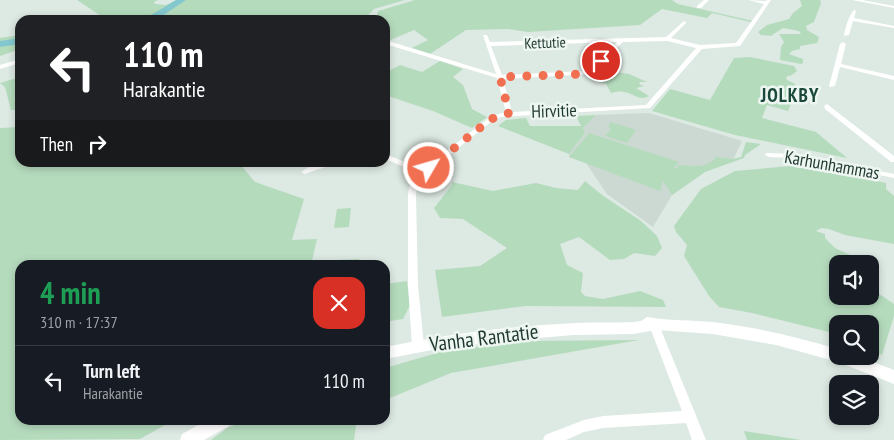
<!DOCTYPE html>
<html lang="en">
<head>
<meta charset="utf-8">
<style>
  body { margin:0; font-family:"PT Sans Narrow",sans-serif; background:#242831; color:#f1f3f6; height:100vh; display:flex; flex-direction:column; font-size:19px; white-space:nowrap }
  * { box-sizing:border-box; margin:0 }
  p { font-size:16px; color:#9ea1a6 }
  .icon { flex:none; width:28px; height:28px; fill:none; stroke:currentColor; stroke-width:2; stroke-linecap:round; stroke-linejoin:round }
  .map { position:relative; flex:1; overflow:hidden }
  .panel { position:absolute; left:15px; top:260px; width:375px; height:165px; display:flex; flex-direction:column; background:#171b24; border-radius:15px; box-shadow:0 2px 8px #0003 }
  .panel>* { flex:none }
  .banner { position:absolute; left:15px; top:15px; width:375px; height:152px; border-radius:15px; box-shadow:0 2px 8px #0003; background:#202124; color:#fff; overflow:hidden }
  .controls { position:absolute; left:829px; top:255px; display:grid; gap:10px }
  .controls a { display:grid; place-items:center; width:50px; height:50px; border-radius:10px; background:#171b24; box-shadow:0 2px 8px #0003; font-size:25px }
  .pin { position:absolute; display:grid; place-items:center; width:42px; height:42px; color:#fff; margin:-21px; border:2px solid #fff; border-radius:50%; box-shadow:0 1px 5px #0007 }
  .me { position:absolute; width:55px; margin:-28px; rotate:52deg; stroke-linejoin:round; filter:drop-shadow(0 0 4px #0008) }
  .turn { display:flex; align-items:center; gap:18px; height:105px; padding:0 25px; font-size:22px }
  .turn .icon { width:65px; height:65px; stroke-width:2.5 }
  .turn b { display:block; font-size:35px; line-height:42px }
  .then { display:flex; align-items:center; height:48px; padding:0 25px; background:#0003; gap:10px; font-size:19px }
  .round { display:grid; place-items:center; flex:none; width:52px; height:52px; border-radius:15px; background:#242831 }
  .head { display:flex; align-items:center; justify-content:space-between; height:85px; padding:0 25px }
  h1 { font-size:30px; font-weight:700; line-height:38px; color:#1e9e55 }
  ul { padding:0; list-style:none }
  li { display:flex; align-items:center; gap:15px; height:70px; padding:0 25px; border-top:1px solid #363941 }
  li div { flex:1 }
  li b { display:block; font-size:19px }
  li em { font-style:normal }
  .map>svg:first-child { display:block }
  .built { fill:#cbd9d2 }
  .green { fill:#b5dbbd }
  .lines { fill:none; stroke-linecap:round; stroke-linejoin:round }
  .river { fill:#84c8cf; fill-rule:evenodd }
  .minor { fill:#fff; fill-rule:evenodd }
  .secondary { fill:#fff; fill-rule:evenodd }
  .route { stroke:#f27052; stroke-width:9; stroke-dasharray:0 16.2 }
  .labels { text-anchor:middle; stroke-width:5; stroke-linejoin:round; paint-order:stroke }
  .far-street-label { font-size:15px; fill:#1f3830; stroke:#edf6f1 }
  .street-label { font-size:18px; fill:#1f3830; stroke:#edf6f1 }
  .far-district-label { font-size:19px; font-weight:bold; letter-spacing:1px; fill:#1b493c; stroke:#edf6f1 }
  .near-street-label { font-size:21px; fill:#1f3830; stroke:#edf6f1 }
</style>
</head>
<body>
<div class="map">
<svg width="894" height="440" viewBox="0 0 894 440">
  <rect width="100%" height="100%" fill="#dde9e3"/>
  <path class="built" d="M649 113 742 141 733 160 705 172 672 195 653 227 607 194 586 163 569 157V154L585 133 583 128 596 115Z"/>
  <path class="green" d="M77 0H158L154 2 155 4 166 5 177 0H405L374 9 367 16 368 20H99L104 18Z
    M415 0H672L678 4 753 21 751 22 712 13 707 18 662 9 640 25 528 32 508 29 466 30 430 54 412 48 428 40 414 30 388 41 385 38V20H376L378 11Z
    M800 0H820L821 3 814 22 806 26 807 30 819 37 817 43 800 46V49L792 51 789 54 803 59V63L801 64 780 60 781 47 784 42 779 34H801L799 31 783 28 772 35V36L761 35 758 32 767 25 789 19 793 13 802 6Z
    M20 35V49L0 56V38Z
    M750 57 794 66 797 71 792 75 786 77 787 80 795 84 796 91 788 111 767 105 762 118 816 132 847 158 735 135 652 111 670 89 710 100 734 58Z
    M440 61 463 69 453 77 463 85 472 109 487 117 472 128 433 111 385 95V73L400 65 422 72Z
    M602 70 629 74 647 82H640L639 84 644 86 636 88 649 96C639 102 634 93 624 92 620 91 615 92 611 93L606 84 592 79 591 77 597 71Z
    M20 77V110H11L5 87 0 83Z
    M596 115 583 128 585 133 569 154 498 126 506 120 526 118 530 126H581L576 116Z
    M611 122 636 130 627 143 605 136 611 129 608 126Z
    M20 127V162L239 163 255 182 304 199 292 240 317 239 312 261 359 259V265H20V420H174L140 439 0 440V128Z
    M589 133 679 162 674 168 676 169 679 165C691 166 708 169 716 157L733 159 741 157 746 142 761 144 745 155 744 158 705 172 672 195 663 181 660 191 569 157Z
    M802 165 886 183V189L894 196V244L845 235 829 229 821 228 816 231 825 234V238L835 248 865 262V264H838V296H870V282L872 289 894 304V316L882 355 870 349V324H838L837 334 752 313 719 307 709 296 684 256 687 245 676 232 674 226 701 189 735 171Z
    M585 181 602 195 641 221 657 236 662 248 655 256 634 253 624 259 610 260 579 237 560 244 567 265 583 273 581 292 585 296 603 299 640 291 663 300 666 307 525 306 442 317 435 270 480 266 507 248 463 219 440 218 434 208 452 185V182L493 191 536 183 556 188 578 190Z
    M351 208 349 227 334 228 337 209Z
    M407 281 410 305 403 319 385 322V284Z
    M639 340 451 373 385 400V368L444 351 522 341Z
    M247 420H357L354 440H211L227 428Z
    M744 431 801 440H747Z"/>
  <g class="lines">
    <path class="river" d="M176 0H186L159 18 136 20 153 14Z
      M20 38V44L0 47V41Z"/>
    <path class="minor" d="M704 0H709L701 8H697V6Z
      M748 0 766 1 767 0H771L740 46 702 49 650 108 501 117 493 120 421 178 417 186 416 195 418 285 424 346 422 349 418 351 414 349 412 346 408 285V195C409 186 411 178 419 173L385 159V154L423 169 489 118 498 114 506 112 497 78 385 44V40L496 74 483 35H487L490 42 666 37 684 21 686 22V23L671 38 700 45 736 43 764 4ZM667 41 696 48 646 105 512 112 503 79 589 74 623 42ZM617 42 585 71 502 75 491 46Z
      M852 0H862L894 6V8Z
      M854 10 856 11 854 18 894 26V28L853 21 849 35 844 36C845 29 849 15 854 10Z
      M843 42 846 44 841 64 894 76V80L840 67 835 86 830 87 829 86 840 44Z
      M20 59V63L0 69V65Z
      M827 104 894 156V162H891L825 109 824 106Z
      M766 153 795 154 894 174V178L795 158 769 157 765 155Z
      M327 162H342L316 170 305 174 301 172 310 166Z
      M654 321 658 322 659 325 706 440H692L686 423 603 428 584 432 566 440H543L545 435 584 420 603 416 682 411 649 325 650 322Z"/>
    <path class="secondary" d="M647 317C669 321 691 320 713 322 755 327 797 337 838 349V356H857L894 370V384L838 362 776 345 713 334 655 330 634 334 574 335 502 341 432 350 385 359V347C448 334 512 326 576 323 595 322 615 323 634 322L641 321Z
      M207 420H231L229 426 204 440H180L182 434Z"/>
  </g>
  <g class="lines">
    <path class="route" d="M429 168 491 119 509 113 500 77 583 74 590 72 601 61"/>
  </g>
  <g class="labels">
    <g class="far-street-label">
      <text transform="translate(545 43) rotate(-2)" y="5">Kettutie</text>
    </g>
    <g class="street-label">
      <text transform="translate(554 111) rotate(-2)" y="6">Hirvitie</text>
      <text transform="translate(832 165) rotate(10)" y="6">Karhunhammas</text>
    </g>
    <g class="far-district-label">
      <text x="790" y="102">JOLKBY</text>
    </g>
    <g class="near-street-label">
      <text transform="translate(484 338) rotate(-7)" y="7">Vanha Rantatie</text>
    </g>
  </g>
</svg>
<div class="controls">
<a><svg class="icon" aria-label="sound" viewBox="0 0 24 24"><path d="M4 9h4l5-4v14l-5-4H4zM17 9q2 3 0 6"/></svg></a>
<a><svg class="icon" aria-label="search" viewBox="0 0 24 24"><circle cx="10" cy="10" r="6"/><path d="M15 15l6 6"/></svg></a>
<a><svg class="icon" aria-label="layers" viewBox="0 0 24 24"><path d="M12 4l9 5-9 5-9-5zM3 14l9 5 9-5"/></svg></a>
</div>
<div class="pin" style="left:601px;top:61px;background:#d93025"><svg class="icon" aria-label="arrive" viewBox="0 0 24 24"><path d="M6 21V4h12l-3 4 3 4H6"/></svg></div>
<svg class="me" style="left:429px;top:168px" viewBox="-20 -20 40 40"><circle r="17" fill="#f27052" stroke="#fff" stroke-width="3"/><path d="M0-11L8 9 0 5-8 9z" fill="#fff"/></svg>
<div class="banner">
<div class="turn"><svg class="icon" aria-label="left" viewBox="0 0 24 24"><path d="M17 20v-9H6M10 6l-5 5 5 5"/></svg><div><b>110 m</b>Harakantie</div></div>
<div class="then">Then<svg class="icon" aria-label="right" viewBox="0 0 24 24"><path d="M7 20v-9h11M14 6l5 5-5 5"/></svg></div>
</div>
<section class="panel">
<div class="head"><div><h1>4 min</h1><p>310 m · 17:37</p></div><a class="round" style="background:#d93025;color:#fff"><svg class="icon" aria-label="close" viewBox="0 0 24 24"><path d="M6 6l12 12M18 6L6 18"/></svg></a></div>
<ul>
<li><svg class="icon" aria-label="left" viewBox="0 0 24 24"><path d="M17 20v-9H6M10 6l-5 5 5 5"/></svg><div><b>Turn left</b><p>Harakantie</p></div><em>110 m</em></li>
</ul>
</section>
</div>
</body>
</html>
